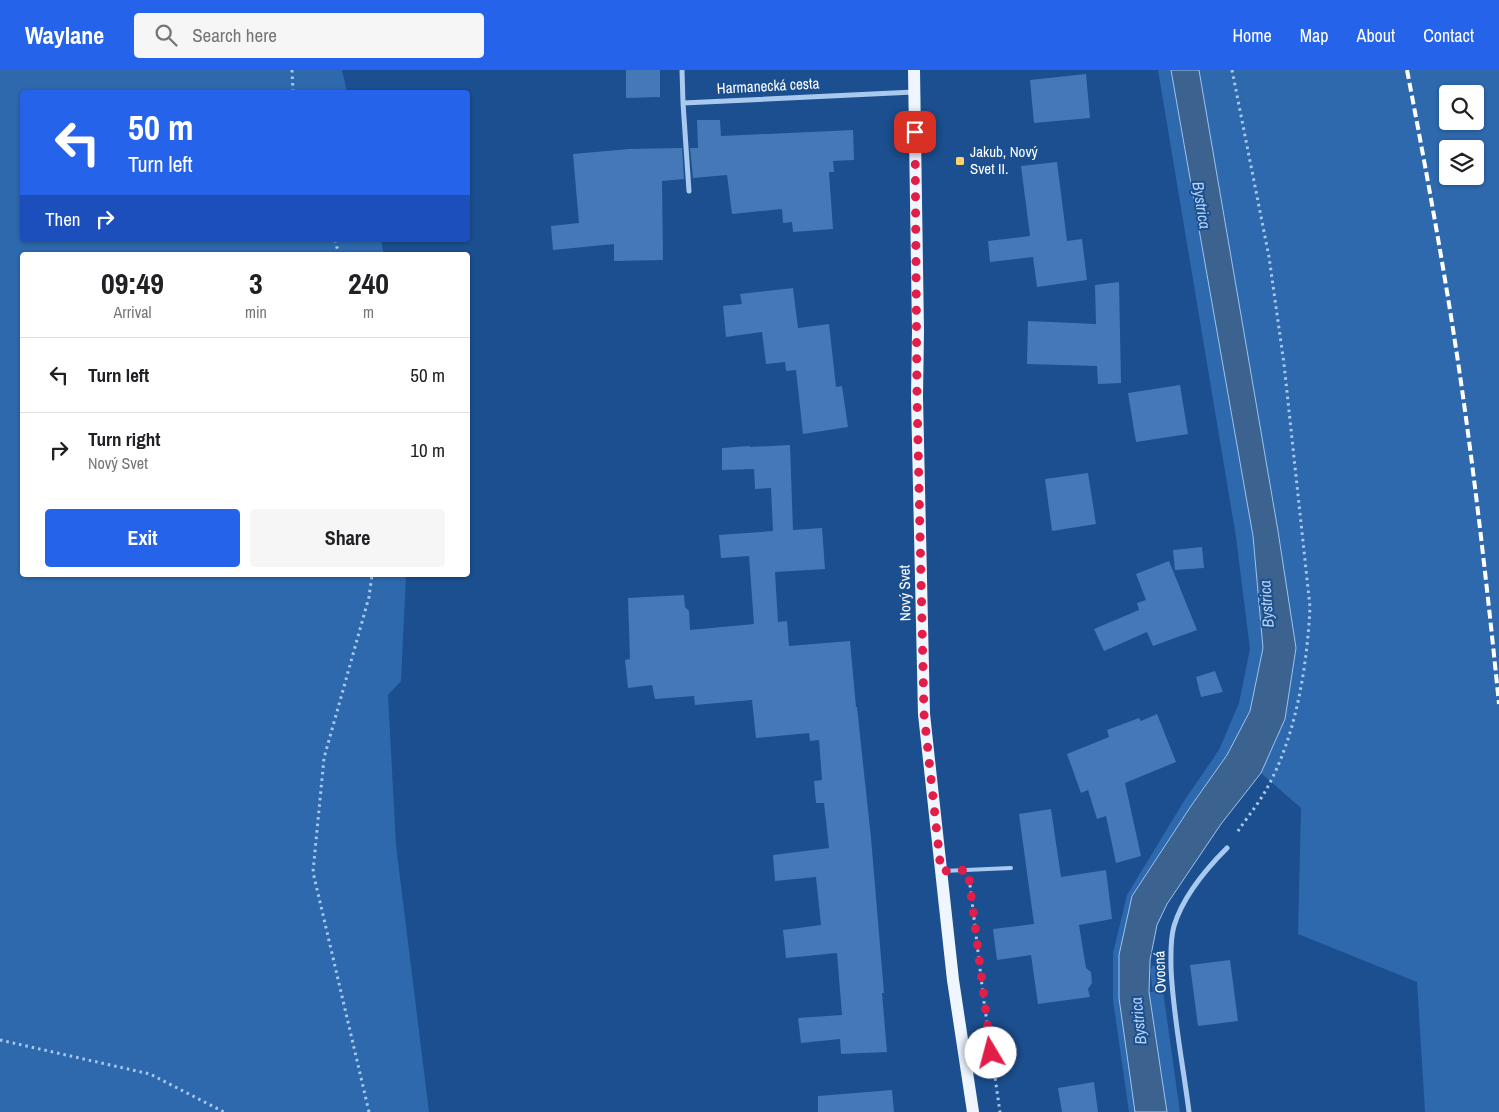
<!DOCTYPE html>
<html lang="en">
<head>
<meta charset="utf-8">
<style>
  body { margin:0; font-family:"Archivo Narrow",sans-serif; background:#f6f6f6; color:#202124; height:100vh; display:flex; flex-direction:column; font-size:19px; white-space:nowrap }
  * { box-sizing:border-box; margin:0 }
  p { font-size:16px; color:#757577 }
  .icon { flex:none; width:28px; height:28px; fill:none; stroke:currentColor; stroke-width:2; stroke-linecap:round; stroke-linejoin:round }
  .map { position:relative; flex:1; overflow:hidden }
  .panel { position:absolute; left:20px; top:182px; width:450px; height:325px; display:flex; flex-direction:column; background:#fff; border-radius:5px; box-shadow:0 1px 4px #0004 }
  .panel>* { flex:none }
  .banner { position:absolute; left:20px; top:20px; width:450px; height:152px; border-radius:5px; box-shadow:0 1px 4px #0004; background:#2563eb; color:#fff; overflow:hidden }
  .buttons { position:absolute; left:1439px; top:15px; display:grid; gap:10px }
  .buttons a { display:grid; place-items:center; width:45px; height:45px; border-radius:5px; background:#fff; box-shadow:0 1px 4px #0004; font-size:25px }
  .pin { position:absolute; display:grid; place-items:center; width:42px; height:42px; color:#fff; margin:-21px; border-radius:10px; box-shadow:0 2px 8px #0006 }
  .me { position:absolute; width:55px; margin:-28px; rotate:352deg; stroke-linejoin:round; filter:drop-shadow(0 0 4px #0008) }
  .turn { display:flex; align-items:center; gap:18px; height:105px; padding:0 25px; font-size:22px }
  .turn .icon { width:65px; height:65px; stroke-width:2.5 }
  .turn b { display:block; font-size:35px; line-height:42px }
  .then { display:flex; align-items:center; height:48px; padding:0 25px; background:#0003; gap:10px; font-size:19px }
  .eta { display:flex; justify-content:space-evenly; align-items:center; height:85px; text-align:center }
  .eta b { font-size:30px; font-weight:700; line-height:35px }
  .button { display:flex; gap:10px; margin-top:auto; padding:10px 25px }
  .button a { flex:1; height:58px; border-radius:5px; background:#2563eb; color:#fff; font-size:20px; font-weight:700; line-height:58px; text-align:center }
  .button a+a { background:#f6f6f6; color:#202124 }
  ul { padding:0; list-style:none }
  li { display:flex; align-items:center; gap:15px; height:75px; padding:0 25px; border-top:1px solid #e0e0e0 }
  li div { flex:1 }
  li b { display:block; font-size:19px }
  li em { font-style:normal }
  header { display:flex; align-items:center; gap:30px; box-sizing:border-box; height:70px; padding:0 25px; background:#2563eb; color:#fff }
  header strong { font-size:24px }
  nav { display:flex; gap:28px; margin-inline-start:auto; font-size:18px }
  .search { width:350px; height:45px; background:#f6f6f6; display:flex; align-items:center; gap:12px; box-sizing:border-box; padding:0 18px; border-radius:5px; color:#757577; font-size:19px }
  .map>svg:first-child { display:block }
  .green { fill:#2e69ad; fill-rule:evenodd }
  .water { fill:#3c6290; stroke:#9cc4f0 }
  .building { fill:#4478b7 }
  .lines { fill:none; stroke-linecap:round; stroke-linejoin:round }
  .path { stroke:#a9c9ee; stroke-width:3; stroke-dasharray:2.5 4; stroke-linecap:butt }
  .service { stroke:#a9c9ee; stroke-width:4 }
  .minor { stroke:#a9c9ee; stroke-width:5 }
  .primary { stroke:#f0f6ff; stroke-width:12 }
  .rail { stroke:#fff; stroke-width:4; stroke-dasharray:9 4; stroke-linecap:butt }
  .route { stroke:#e11d48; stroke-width:9; stroke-dasharray:0 16.2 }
  .poi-dot { fill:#ffd166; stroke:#1b4f8f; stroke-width:2 }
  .labels { text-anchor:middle; stroke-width:4; stroke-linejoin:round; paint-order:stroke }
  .street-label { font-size:15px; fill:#fff; stroke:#1b4f8f }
  .poi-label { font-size:15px; fill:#fff; stroke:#1b4f8f; text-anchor:start }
  .water-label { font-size:16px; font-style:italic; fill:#b5d3f5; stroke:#1b4f8f }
</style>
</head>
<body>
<header>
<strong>Waylane</strong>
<div class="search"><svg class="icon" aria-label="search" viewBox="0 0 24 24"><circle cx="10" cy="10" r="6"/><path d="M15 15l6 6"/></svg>Search here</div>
<nav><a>Home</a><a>Map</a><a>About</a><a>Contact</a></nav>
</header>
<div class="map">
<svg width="1499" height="1042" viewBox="0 0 1499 1042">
  <rect width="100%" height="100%" fill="#1b4f8f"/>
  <path class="green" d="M0 0H342L347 22H22V170H381L384 185H22V505H406L401 611 388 625 396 775 429 1042H0Z
    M1158 0H1171L1253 466 1263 578 1250 641 1227 685 1191 736 1132 826 1119 885V928L1135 1042H1129L1113 930V883L1127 825 1184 731 1219 680 1239 633 1250 579 1236 467Z
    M1199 0H1499V1042H1425L1417 912 1298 864 1301 738 1261 703 1285 649 1296 578 1278 461ZM1448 24H1475V51H1448ZM1448 79H1475V106H1448Z
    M1153 895 1157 898 1160 921H1163L1180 1042H1167L1149 922H1153L1150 900Z"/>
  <path class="water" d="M1171 0H1199L1278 461 1296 578 1285 649 1261 703 1221 754 1167 834 1157 855 1150 890 1149 922 1167 1042H1135L1119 928V885L1132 826 1191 736 1227 685 1250 641 1263 578 1253 466Z"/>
  <path class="building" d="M626 0H660V27L626 28Z
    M1086 4 1090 48 1034 53 1030 10Z
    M697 50H720L721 66 853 60 854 90 833 91 834 102H829L833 159 793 162 792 152 783 153 782 139 732 144 727 105 693 108 690 78H698Z
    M682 78 684 109 662 111 663 190 614 191V174L553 180 551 156 579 153 573 84 629 79Z
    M1057 92 1067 171 1082 169 1087 210 1037 217 1033 187 990 192 988 171 1030 166 1021 96Z
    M1119 212 1121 313 1098 314 1097 296 1027 294 1028 251 1096 254 1095 215Z
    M793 218 798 258 829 254 836 317 842 316 848 357 803 364 796 300 786 301 785 292 766 294 762 262 726 267 723 236 742 234 740 224Z
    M1180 315 1188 364 1136 372 1128 323Z
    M790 375 793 460 822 458 825 499 775 502 778 552 787 551 789 576 850 571 856 637H857L871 768 884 923H882L887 982 841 984 840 969 801 973 798 948 842 945 837 883 786 888 783 860 821 855 816 807 775 811 773 785 829 778 824 733H816L814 711 822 710 819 670 810 671 809 663 756 668 752 630 695 635 694 626 655 629 652 615 628 618 625 590 630 589 628 528 684 525 685 537 689 541 690 560 754 554 749 486 721 488 719 465 773 461 771 418 755 419 754 399 722 400V378L750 376V377Z
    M1088 403 1096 454 1052 461 1045 409Z
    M1202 477 1204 498 1175 500 1173 480Z
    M1169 491 1197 560 1153 576 1147 562 1104 581 1094 559 1139 540 1137 533 1146 530 1136 504Z
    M1215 601 1223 622 1201 627 1196 607Z
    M1157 644 1176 692 1125 713 1141 786 1116 793 1106 746 1097 749 1088 720 1081 723 1067 684 1109 667 1107 660 1139 648 1141 651Z
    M1051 739 1061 807 1106 800 1112 849 1079 855 1086 898 1091 902 1092 913 1088 919 1090 927 1038 934 1031 885 997 890 993 859 1034 854 1019 744Z
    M1230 890 1238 951 1198 956 1190 895Z
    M1094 1012 1098 1042H1062L1058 1018Z
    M892 1020 894 1042H818V1026Z"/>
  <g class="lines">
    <path class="path" d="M292 0 293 22
      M1232 0 1269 187 1284 294 1310 537C1307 597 1296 667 1266 720 1257 736 1245 750 1236 764
      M335 170 339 185
      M970 815 984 932 1000 1042
      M0 970 150 1004 224 1042
      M369 1042 313 802 324 688 369 527 372 505"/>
    <path class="service" d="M943 801 1011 798"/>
    <path class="minor" d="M682 0 683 33 689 121
      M683 33 914 22
      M1189 1042C1183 994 1173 946 1171 898 1171 884 1170 870 1174 856 1183 826 1205 800 1227 778"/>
    <path class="primary" d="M914 0 918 261 917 327 924 644 953 910 973 1042"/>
    <path class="rail" d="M1407 0C1430 120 1452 241 1468 363 1480 453 1490 544 1499 634"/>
  </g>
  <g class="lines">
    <path class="route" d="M915 62 917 327 924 644 941 801 968 800 991 983"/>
  </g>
  <rect class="poi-dot" x="955" y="86" width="10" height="10" rx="2.5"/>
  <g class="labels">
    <g class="street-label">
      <text transform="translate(768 16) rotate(-3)" y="5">Harmanecká cesta</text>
      <text transform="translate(905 523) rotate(-91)" y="5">Nový Svet</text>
      <text transform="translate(1160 902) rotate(-92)" y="5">Ovocná</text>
    </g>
    <g class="poi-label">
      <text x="970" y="87">Jakub, Nový<tspan x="970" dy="17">Svet II.</tspan></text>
    </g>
    <g class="water-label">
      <text transform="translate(1202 135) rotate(81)" y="6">Bystrica</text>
      <text transform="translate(1266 534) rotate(-94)" y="6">Bystrica</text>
      <text transform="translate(1138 951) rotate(-96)" y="6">Bystrica</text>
    </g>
  </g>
</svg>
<div class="buttons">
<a><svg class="icon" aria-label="search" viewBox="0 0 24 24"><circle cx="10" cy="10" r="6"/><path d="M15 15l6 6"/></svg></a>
<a><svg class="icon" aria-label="layers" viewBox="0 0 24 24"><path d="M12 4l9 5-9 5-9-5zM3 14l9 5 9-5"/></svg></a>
</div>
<div class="pin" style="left:915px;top:62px;background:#d93025"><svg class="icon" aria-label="arrive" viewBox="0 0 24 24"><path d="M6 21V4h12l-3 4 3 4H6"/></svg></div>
<svg class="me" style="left:991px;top:983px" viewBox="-20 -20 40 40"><circle r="19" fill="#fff"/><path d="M0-13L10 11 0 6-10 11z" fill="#e11d48"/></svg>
<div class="banner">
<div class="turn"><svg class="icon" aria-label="left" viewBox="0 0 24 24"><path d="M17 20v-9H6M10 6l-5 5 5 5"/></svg><div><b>50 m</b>Turn left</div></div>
<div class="then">Then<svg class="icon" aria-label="right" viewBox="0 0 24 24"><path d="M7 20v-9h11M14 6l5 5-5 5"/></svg></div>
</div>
<section class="panel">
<div class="eta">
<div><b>09:49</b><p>Arrival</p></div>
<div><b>3</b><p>min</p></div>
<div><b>240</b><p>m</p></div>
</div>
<ul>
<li><svg class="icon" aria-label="left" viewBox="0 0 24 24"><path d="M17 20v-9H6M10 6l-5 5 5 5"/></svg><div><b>Turn left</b></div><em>50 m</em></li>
<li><svg class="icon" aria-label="right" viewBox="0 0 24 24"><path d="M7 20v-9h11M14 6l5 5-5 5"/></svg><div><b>Turn right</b><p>Nový Svet</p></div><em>10 m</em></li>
</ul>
<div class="button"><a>Exit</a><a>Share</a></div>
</section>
</div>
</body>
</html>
